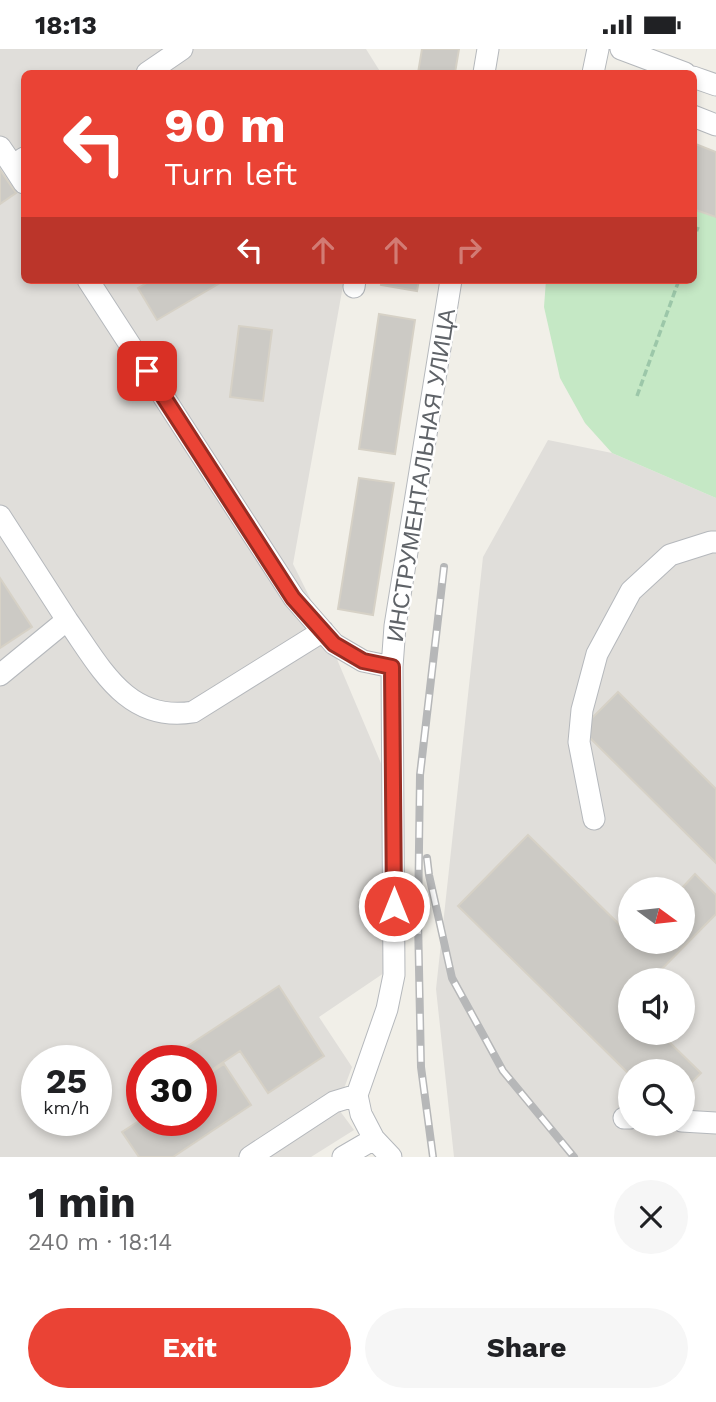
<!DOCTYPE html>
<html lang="en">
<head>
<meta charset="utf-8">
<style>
  body { margin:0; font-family:"Work Sans",sans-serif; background:#f6f6f6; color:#202124; height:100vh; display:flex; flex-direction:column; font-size:26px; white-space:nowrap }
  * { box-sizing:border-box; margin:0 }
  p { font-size:23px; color:#757577 }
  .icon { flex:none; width:38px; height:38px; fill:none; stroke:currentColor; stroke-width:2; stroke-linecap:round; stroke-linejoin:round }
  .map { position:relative; height:1108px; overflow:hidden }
  .panel { display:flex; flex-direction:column; background:#fff; flex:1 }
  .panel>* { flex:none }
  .hud { position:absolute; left:21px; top:21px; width:676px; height:214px; border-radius:10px; box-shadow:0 4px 10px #0003; background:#ea4335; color:#fff; overflow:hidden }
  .needle { width:46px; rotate:105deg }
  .fabs { position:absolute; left:618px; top:828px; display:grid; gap:14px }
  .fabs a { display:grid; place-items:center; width:77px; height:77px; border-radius:50%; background:#fff; box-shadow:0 4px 10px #0003; font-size:35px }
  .speed { position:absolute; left:21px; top:996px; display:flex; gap:14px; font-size:35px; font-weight:700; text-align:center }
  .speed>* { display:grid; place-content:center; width:91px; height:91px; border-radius:50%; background:#fff; box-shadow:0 4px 10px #0003; line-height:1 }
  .speed small { font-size:18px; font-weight:400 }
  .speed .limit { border:10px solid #d22; background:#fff; color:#111 }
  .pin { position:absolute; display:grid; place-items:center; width:60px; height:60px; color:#fff; margin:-30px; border-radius:14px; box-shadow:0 4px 10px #0006 }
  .me { position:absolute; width:77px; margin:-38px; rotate:0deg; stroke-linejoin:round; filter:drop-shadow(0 0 5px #0008) }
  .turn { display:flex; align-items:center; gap:24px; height:147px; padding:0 28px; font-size:32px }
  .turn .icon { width:91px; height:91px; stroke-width:2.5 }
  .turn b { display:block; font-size:49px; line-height:60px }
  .lanes { display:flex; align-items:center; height:66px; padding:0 28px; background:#0003; justify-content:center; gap:35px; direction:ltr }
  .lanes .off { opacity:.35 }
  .round { display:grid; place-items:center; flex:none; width:74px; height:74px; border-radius:37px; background:#f6f6f6 }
  .head { display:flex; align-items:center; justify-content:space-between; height:119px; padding:0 28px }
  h1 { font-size:42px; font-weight:700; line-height:52px }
  .cta { display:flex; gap:14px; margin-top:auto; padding:14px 28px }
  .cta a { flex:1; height:80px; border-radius:42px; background:#ea4335; color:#fff; font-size:28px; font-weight:700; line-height:80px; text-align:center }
  .cta a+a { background:#f6f6f6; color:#202124 }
  .status { display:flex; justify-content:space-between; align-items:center; height:49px; padding:0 35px; background:#fff; direction:ltr }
  .status svg { height:19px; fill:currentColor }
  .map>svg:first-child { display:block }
  .industrial { fill:#e0deda; fill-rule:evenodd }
  .garden { fill:#c5e8c5 }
  .building { fill:#cccac5; stroke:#d6d1c6; stroke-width:2 }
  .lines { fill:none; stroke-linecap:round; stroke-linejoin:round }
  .minor-casing { stroke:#b5b8bc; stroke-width:23 }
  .path { stroke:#9cc7a9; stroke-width:3.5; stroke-dasharray:7 3.5; stroke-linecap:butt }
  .minor { stroke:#fff; stroke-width:21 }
  .rail-casing { stroke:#b6b7b8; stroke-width:8 }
  .rail { stroke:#fff; stroke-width:5; stroke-dasharray:16; stroke-linecap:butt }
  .route-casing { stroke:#982c22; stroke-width:18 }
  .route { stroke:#ea4335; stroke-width:12 }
  .labels { text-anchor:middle; stroke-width:5; stroke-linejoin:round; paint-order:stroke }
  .street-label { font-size:23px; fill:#5f6368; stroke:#fff }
</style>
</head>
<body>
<div class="status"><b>18:13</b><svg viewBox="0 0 49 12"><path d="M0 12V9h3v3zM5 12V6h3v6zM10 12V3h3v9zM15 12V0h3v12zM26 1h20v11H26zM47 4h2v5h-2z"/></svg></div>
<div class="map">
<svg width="716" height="1108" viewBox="0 0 716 1108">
  <rect width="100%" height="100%" fill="#f1efe8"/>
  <path class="industrial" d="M0 0H366L381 24H24V231H344L293 515 317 563 386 726 385 833 358 851 388 899 384 924 319 968 352 1018 337 1058 354 1081 311 1108H0ZM37 1012H96V1071H37ZM142 1012H201V1071H142Z
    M548 391 612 404 716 449V1108H454L436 940 483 508ZM630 840H682V892H630ZM630 931H682V984H630ZM630 1022H682V1074H630Z"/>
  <path class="garden" d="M693 94 716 103V449L612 404 585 374 560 329 544 258 546 231H693Z"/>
  <path class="building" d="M422 0H459L455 24H418Z
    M693 94 716 103V168L693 160Z
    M0 121 16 144 0 155Z
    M152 231H225L157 271 138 239Z
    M382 231H419L417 242 381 236Z
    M379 265 415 271 395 405 359 400Z
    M239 277 272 281 263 352 230 348Z
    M359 429 394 434 373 566 338 560Z
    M0 529 32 578 0 599Z
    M618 643 716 740V814L581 680Z
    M528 786 630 886V892H682L681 840 695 825 716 846V865L651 931H630V984H660L701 1024 682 1043V1022H630V1026L458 857Z
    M279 937 324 1007 268 1044 240 1002 201 1028V1012H165Z
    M224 1015 251 1056 173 1108H139L122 1083 142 1070 201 1071V1030Z"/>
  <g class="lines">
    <g class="minor-casing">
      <path id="minor" d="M621 0 685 24
        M147 24 182 0
        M484 24 488 0
        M593 24 598 0
        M693 28 716 36
        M693 67 716 76
        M0 98 13 117
        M24 109 13 117 24 134
        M88 231 294 549 334 595 363 612 392 618
        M354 238 355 231
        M0 467 67 571 0 626
        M67 571C100 617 126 674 193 663L323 582
        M594 770 579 693 582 661 597 605 631 542 670 506 711 493H716
        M624 1069H630
        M682 1072 716 1074
        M250 1108 334 1053 357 1046
        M343 1108 374 1090
        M391 1108 374 1090 361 1065 357 1046 387 960 394 926 392 618 395 577 451 231"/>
    </g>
    <path class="path" d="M693 192 698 178
      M637 347 679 231"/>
    <use href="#minor" class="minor"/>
    <g class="rail-casing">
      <path id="rail" d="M427 809 429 826 452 929 503 1022 574 1108
        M433 1108 421 1018 418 870 420 726 444 518"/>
    </g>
    <use href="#rail" class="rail"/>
  </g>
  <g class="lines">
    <g class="route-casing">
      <path id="route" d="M147 322 293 549 334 595 363 612 392 618 394 857"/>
    </g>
    <use href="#route" class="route"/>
  </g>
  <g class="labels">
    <g class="street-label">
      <text transform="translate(421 426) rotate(-81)" y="8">ИНСТРУМЕНТАЛЬНАЯ УЛИЦА</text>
    </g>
  </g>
</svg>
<div class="fabs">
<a><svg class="needle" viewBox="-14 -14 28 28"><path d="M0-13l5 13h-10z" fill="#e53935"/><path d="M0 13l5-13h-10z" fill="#757577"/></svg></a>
<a><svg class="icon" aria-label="sound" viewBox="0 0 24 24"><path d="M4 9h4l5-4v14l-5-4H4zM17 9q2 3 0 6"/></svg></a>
<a><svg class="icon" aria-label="search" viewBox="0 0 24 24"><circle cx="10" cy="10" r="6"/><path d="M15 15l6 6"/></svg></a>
</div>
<div class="speed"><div>25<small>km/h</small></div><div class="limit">30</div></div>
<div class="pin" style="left:147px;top:322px;background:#d93025"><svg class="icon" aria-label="arrive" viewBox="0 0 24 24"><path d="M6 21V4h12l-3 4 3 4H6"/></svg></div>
<svg class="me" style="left:394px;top:857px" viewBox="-20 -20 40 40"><circle r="17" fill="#ea4335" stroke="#fff" stroke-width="3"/><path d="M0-11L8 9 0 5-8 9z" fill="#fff"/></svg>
<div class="hud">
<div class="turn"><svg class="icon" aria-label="left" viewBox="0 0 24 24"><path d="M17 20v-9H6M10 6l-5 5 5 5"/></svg><div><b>90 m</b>Turn left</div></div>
<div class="lanes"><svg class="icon" aria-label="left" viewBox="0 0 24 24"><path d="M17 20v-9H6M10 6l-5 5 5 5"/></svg><svg class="icon off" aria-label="ahead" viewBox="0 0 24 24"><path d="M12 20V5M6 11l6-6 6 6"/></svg><svg class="icon off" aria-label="ahead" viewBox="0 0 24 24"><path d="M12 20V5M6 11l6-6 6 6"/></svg><svg class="icon off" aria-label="right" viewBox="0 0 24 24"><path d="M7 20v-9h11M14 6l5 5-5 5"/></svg></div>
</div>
</div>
<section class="panel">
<div class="head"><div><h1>1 min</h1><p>240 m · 18:14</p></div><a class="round"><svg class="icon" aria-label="close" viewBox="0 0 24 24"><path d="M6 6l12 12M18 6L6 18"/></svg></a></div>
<div class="cta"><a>Exit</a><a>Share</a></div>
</section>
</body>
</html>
